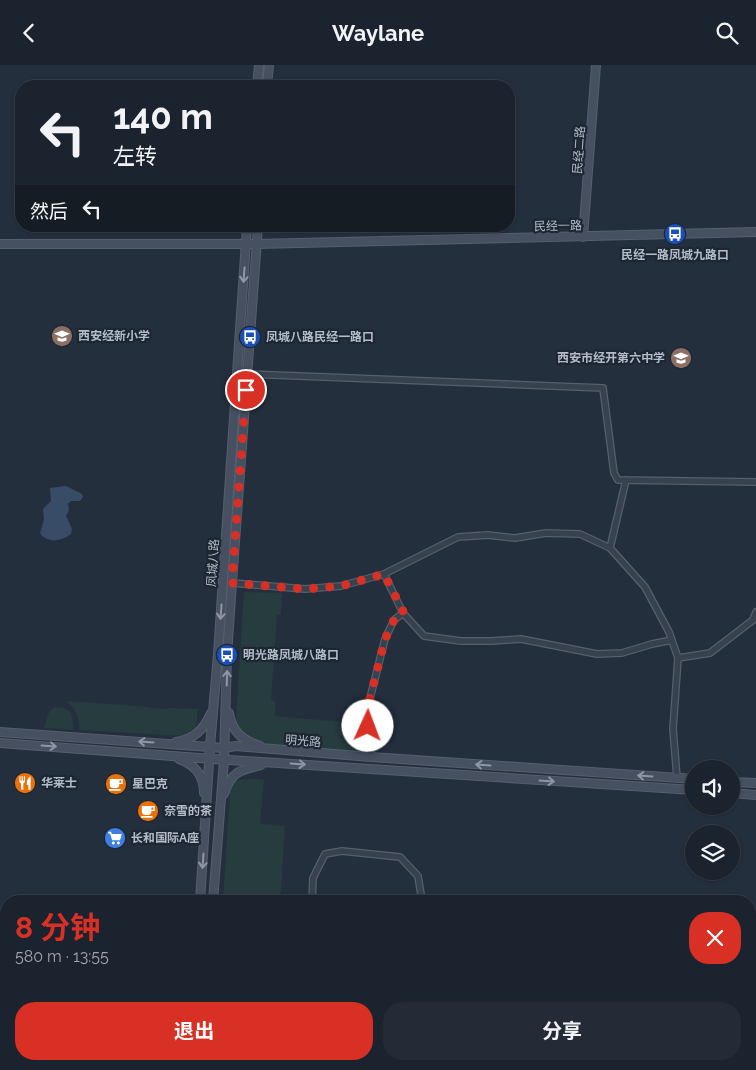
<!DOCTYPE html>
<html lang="zh">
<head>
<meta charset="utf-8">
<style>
  body { margin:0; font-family:Raleway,"Noto Sans SC",sans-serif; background:#242b36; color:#f1f3f6; height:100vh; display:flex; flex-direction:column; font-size:19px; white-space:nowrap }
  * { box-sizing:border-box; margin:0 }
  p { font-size:16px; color:#a0a4aa }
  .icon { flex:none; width:28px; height:28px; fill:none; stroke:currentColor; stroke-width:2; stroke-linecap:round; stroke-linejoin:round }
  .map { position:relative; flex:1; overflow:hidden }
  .panel { position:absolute; left:0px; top:830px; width:756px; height:175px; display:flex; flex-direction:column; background:#1b232e; border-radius:20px 20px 0 0; box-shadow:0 1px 4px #0004,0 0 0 1px #39404a }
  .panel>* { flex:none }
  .top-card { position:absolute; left:15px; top:15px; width:500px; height:152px; border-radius:20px; box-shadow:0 1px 4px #0004,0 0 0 1px #39404a; background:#1b232e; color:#f1f3f6; overflow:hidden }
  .fabs { position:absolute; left:685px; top:695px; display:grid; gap:10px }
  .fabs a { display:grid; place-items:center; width:55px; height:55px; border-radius:50%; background:#1b232e; box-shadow:0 1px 4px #0004,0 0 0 1px #39404a; font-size:25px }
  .pin { position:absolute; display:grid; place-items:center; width:42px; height:42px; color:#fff; margin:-21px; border:2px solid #fff; border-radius:50%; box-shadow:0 1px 5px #0007 }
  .me { position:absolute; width:55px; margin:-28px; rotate:2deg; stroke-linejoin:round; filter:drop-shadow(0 0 4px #0008) }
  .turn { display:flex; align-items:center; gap:18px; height:105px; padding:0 15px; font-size:22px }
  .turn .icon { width:65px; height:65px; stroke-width:2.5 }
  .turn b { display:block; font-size:35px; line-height:42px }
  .then { display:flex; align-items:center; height:48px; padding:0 15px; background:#0003; gap:10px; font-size:19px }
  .round { display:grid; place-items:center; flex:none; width:52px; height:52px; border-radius:20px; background:#242b36 }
  .headline { display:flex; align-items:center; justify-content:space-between; height:85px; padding:0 15px }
  h1 { font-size:30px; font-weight:700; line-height:38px; color:#d93025 }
  .primary-button { display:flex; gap:10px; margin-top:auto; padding:10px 15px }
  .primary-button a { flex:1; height:58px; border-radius:20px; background:#d93025; color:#fff; font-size:20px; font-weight:700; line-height:58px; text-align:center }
  .primary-button a+a { background:#242b36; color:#f1f3f6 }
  header { display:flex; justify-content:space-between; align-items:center; height:65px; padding:0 15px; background:#1b232e; font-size:22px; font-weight:700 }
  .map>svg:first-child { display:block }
  .green { fill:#263c3f }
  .water { fill:#394c67 }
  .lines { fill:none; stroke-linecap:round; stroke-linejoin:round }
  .street-casing { stroke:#565f6c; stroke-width:8 }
  .secondary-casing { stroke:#565f6c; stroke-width:10 }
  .street { stroke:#38414e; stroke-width:5.5 }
  .secondary { stroke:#465061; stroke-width:8 }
  .oneway { stroke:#8e96a5 }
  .route { stroke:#d93025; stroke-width:9; stroke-dasharray:0 16.2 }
  .labels { text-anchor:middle; stroke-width:4.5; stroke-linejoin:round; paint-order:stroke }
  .street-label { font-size:12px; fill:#b4bcc9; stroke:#1d2633 }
  .poi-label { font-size:12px; font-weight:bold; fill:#b4bcc9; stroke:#1d2633; text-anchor:start }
</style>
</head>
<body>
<header><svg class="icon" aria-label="back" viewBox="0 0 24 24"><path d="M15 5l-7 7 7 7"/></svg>Waylane<svg class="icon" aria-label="search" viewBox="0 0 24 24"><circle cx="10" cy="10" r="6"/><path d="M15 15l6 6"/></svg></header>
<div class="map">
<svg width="756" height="1005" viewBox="0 0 756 1005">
  <rect width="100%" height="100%" fill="#242f3e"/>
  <path class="green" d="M244 527 282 528 281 550H277L271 635 275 636V651L365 659 366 688 255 681 237 669 236 655Z
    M67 636 150 642V643L168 644V643L198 644 196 663 186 671H183L79 665C80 653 76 645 67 636Z
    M54 642 64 643 71 647 74 665 44 663 49 647Z
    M246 714H264L260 759 285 761 280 836H223L230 727 235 716Z"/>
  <path class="water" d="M66 421 82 429 83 432 80 436H71L68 439 69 445 66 451 72 464 71 469C62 476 47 479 40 468L44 455 43 444 51 436 50 423Z"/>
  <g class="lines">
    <g class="street-casing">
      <path id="street" d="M247 309 603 323 614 408 618 415 756 417
        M610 483 626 415
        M384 509 403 548 424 571 461 576H492L521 574 597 589 622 588 652 579 672 575
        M232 518 305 524 341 521 384 509 458 472 488 470 515 473 546 468 580 469 610 483 645 522 669 567 678 593 673 664 677 713
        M678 593 710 588 753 555 756 547
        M371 692 367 645 385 574 394 555 403 548
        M312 836 313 813 325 789 342 786 400 792 418 811 422 836
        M639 999 641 1005
        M413 1005 414 999"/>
    </g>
    <g class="secondary-casing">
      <path id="secondary" d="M257 21 259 0
        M267 21 269 0
        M583 172 596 0
        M0 179H257L756 167
        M229 648C232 667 242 675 260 681
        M0 667 224 683 236 681 371 692 694 714
        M176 677C194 674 204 665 211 648
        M0 678 199 693 694 725
        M179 694C195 700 204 710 204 728
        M731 717 756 718
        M731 728 756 730
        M224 729C231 707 240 705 261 700
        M200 836 210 682 218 589 247 161
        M213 836 224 695 227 590 232 518 258 161
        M187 1005 188 999
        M199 1005V999"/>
    </g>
    <use href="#street" class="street"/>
    <use href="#secondary" class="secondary"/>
  </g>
  <defs><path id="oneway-shaft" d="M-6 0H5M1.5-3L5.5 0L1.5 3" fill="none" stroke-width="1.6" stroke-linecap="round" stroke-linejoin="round" transform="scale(1.25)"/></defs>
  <g class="oneway">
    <use href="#oneway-shaft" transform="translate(244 210) rotate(94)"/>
    <use href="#oneway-shaft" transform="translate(221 547) rotate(94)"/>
    <use href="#oneway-shaft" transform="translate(227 613) rotate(-88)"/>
    <use href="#oneway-shaft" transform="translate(146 677) rotate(-176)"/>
    <use href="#oneway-shaft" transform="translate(49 681) rotate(4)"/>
    <use href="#oneway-shaft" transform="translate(298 699) rotate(4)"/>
    <use href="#oneway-shaft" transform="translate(483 700) rotate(-176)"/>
    <use href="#oneway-shaft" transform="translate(645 711) rotate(-176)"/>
    <use href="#oneway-shaft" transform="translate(547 716) rotate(4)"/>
    <use href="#oneway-shaft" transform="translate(203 796) rotate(94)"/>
  </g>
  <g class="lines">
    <path class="route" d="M246 325 232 518 305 524 341 521 384 509 404 548 394 555 385 574 367 645 368 661"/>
  </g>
  <defs>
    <g id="bus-disc" transform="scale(1.125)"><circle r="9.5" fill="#1a4fb4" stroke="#1d2633"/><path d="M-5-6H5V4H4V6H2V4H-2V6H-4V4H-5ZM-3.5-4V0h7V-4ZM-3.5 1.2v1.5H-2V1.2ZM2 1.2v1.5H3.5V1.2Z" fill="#fff"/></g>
    <g id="school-disc" transform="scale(1.125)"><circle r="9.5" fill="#8d6e63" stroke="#1d2633"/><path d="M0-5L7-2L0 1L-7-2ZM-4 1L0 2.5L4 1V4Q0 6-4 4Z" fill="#fff"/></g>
    <g id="restaurant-disc" transform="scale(1.125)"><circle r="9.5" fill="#e8710a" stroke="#1d2633"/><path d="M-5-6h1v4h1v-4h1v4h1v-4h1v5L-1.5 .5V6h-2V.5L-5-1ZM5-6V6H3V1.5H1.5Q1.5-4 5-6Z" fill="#fff"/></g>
    <g id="cafe-disc" transform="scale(1.125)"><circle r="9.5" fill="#e8710a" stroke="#1d2633"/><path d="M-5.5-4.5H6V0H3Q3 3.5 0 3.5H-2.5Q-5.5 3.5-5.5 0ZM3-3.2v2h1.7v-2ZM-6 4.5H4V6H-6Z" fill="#fff"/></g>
    <g id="supermarket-disc" transform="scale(1.125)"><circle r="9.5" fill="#3f7fe0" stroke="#1d2633"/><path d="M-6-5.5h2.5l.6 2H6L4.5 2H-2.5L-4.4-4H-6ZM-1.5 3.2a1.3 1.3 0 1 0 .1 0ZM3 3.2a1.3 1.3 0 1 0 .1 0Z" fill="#fff"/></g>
  </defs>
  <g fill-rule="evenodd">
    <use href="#bus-disc" x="675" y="169"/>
    <use href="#school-disc" x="62" y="271"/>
    <use href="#bus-disc" x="250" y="272"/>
    <use href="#school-disc" x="681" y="293"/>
    <use href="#bus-disc" x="227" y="590"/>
    <use href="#restaurant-disc" x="25" y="718"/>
    <use href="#cafe-disc" x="116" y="719"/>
    <use href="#cafe-disc" x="148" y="746"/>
    <use href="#supermarket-disc" x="115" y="773"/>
  </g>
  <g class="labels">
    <g class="street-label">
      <text transform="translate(579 85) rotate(-86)" y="4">民经二路</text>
      <text transform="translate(558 161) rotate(-1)" y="4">民经一路</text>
      <text transform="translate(213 498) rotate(-86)" y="4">凤城八路</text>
      <text transform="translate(303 676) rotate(5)" y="4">明光路</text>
    </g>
    <g class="poi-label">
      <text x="675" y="194" text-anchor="middle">民经一路凤城九路口</text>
      <text x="78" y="275">西安经新小学</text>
      <text x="266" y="276">凤城八路民经一路口</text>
      <text x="665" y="297" text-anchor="end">西安市经开第六中学</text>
      <text x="243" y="594">明光路凤城八路口</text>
      <text x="41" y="722">华莱士</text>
      <text x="132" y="723">星巴克</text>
      <text x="164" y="750">奈雪的茶</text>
      <text x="131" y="777">长和国际A座</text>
    </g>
  </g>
</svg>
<div class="fabs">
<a><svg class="icon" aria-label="sound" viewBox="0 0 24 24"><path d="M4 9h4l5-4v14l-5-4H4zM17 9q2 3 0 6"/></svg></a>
<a><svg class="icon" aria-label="layers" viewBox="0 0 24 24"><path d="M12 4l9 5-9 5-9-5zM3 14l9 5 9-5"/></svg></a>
</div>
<div class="pin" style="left:246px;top:325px;background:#d93025"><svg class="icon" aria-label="arrive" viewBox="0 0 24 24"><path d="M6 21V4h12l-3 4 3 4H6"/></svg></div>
<svg class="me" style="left:368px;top:661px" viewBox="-20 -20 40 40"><circle r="19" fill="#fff"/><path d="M0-13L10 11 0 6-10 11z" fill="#d93025"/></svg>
<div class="top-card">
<div class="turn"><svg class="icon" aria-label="left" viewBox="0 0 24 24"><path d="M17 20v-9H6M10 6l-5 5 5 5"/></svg><div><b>140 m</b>左转</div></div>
<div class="then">然后<svg class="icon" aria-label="left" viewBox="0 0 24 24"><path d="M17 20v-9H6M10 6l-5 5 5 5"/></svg></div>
</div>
<section class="panel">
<div class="headline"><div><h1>8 分钟</h1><p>580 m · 13:55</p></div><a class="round" style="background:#d93025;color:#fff"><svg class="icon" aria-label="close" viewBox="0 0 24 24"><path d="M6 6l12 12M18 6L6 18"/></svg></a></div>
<div class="primary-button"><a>退出</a><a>分享</a></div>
</section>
</div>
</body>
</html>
